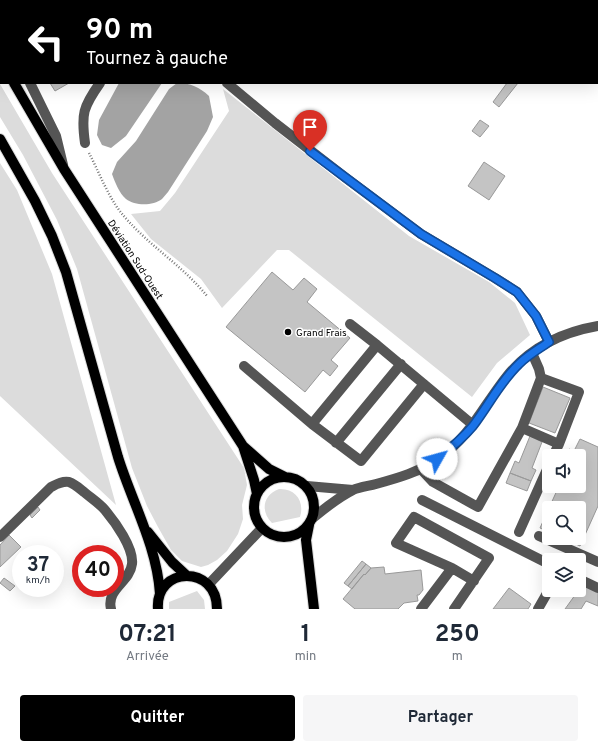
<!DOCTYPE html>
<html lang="fr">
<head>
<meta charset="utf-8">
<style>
  body { margin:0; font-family:Overpass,sans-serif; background:#f6f6f7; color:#1f2937; height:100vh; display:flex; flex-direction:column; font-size:15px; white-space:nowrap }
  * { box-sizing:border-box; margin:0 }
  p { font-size:13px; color:#747a83 }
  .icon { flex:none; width:22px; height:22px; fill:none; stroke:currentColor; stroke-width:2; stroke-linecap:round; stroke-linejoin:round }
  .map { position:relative; height:609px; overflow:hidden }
  .sheet { display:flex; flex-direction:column; background:#fff; flex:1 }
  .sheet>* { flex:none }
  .hud { position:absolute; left:0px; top:0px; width:598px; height:84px; box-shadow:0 4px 16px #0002; background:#000; color:#fff; overflow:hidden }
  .tools { position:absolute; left:542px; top:449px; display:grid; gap:8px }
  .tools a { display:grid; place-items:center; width:44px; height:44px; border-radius:4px; background:#fff; box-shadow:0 4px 16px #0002; font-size:20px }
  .speed { position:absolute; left:12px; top:545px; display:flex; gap:8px; font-size:20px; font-weight:700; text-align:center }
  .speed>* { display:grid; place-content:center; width:52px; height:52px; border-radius:50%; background:#fff; box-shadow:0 4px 16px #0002; line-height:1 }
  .speed small { font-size:10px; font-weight:400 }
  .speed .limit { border:6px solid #d22; background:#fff; color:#111 }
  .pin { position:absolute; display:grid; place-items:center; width:34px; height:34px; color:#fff; margin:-41px -17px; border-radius:50% 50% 50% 0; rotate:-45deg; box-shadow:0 0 4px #0007 }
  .pin .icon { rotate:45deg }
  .me { position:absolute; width:44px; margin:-22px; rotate:52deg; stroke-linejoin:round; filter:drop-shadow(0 0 3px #0008) }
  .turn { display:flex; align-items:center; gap:14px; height:84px; padding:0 20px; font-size:18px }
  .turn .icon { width:52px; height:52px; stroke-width:2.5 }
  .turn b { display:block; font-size:28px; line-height:34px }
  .eta { display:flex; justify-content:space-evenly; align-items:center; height:68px; text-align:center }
  .eta b { font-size:24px; font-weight:700; line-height:28px }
  .button { display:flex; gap:8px; margin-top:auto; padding:8px 20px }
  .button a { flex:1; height:46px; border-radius:4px; background:#000; color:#fff; font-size:16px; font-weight:700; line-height:46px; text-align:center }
  .button a+a { background:#f6f6f7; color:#1f2937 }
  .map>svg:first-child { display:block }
  .green { fill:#dcdcdc }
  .water { fill:#a3a3a3 }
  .building { fill:#c4c4c4; stroke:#999 }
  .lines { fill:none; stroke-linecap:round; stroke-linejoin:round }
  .major-casing { stroke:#dbdbdb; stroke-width:12 }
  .path { stroke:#777; stroke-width:2.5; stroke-dasharray:1 2; stroke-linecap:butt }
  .minor { stroke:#555; stroke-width:10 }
  .major { stroke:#000; stroke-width:10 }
  .route-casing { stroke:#114b97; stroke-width:10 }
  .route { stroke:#1a73e8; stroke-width:7 }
  .poi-dot { fill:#000; stroke:#fff; stroke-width:1.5 }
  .labels { text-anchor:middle; stroke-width:3; stroke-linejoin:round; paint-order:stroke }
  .street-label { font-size:10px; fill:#000; stroke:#fff }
  .poi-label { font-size:10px; fill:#000; stroke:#fff; text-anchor:start }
</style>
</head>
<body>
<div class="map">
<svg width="598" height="609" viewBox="0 0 598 609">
  <rect width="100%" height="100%" fill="#fff"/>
  <path class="green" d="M0 84 52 173 244 468 247 485 242 505 243 519 238 534 227 551 217 560 208 565 201 567 182 561 171 550 158 527 147 506 132 468 77 269 57 220 23 155 0 117Z
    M223 89 409 236 489 282 515 303 530 335 497 363 472 397 289 250H277L222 308 201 279 151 239 131 214 160 211 175 193 229 111Z
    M0 163 17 190 52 274 116 505 0 396Z
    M279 489C295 488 305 501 300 517L272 523C260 511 263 495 279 489Z
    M197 591 204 600 205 609H169V602Z"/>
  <path class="water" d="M119 83H162L126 136 111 148 102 145 97 135 99 120Z
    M177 83C191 83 199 87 209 96L213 117 207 131 168 192C166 194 164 197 162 199 153 206 135 206 126 199 119 193 115 182 112 174L117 162 136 141 169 89Z"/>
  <path class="building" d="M50 83H69L55 91Z
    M507 83H518L499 107 493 102Z
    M480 120 489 126 480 137 472 131Z
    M484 162 505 176 489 200 468 186Z
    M272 272 293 290 304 278 317 289 307 302 350 338 331 360 338 366 330 376 323 370 305 392 226 327Z
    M543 387 570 398 555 433 529 423Z
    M530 436 542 442 532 468 536 470 531 481 510 473 515 461 519 463Z
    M580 439 598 447V506L580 546 563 538H579V508H549L559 486H579V456H566L569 449 574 451Z
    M510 473 531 481 527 491 506 483Z
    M38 507 40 510 32 518 30 515Z
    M549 508V532L540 528Z
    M9 535 21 547 0 567V545Z
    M362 561 366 564 348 586 344 583Z
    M366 564 371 568 365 575 364 574 352 589 348 586Z
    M384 567 385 574 421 570 423 590 419 595H417L418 601 404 603 398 609H355L343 599 364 574 365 575 371 568Z
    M4 578 15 586 10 591 0 583Z
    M583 584 598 592V606L586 601 581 609H565Z
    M509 588 531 604 528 609H493Z"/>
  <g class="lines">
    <g class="major-casing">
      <path id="major" d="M0 59 1 61
        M14 83 64 169 243 446 254 480 257 494
        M0 139 35 201 52 236 66 272 118 457C132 502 157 546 160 594
        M243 446 269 469 285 477
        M254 507a30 30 0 1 1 60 0a30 30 0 1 1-60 0Z
        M309 525 306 540 314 609
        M148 532 172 562 187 576
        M158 609C155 566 217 564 217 609"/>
    </g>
    <path class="path" d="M72 0 73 1
      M89 153C99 172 109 199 123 215 148 245 183 266 207 296"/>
    <path class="minor" d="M145 0 146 1
      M37 1 38 0
      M157 1 158 0
      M30 83 56 136 63 165
      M227 83 275 123 346 178 421 234 495 278 517 292 536 316 549 342
      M85 143C81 114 83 107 100 83
      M350 324 377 345
      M532 353 539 369 541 378
      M244 366 312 424
      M424 384 361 461 312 424 377 345 473 425
      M336 443 401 364
      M553 456 559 444
      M421 469 433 482 478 507 522 428 541 378 579 392 559 444 522 428
      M307 486 353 490
      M422 500 549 564
      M313 518C325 508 339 497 353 490 360 487 369 486 376 484 398 478 419 472 438 459 471 436 483 406 507 376 530 348 563 332 598 326
      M519 532 549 465
      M539 536 598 562
      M0 537 51 487C57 484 62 481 69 482 75 484 79 488 84 492 91 498 99 503 105 510 115 522 134 548 132 564 130 582 106 589 111 609
      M452 568 474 581
      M579 579 598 588
      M209 584 262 528
      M421 609 452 568 396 543 414 517 489 558 454 609
      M538 609 546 595"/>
    <use href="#major" class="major"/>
  </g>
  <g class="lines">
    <g class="route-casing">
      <path id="route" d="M310 151 421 234 495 278 517 292 536 316 549 342C539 349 528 355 519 364 500 382 489 405 473 426 462 439 450 449 437 459"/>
    </g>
    <use href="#route" class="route"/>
  </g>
  <circle class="poi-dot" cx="288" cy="332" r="4"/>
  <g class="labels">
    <g class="street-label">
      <text transform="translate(136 259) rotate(57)" y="4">Déviation Sud-Ouest</text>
    </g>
    <g class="poi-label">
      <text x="296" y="336">Grand Frais</text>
    </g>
  </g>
</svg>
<div class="tools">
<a><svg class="icon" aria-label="sound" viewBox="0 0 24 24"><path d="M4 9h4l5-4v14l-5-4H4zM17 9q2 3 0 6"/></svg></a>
<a><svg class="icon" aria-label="search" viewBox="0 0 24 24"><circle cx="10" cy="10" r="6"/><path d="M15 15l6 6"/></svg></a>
<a><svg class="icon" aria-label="layers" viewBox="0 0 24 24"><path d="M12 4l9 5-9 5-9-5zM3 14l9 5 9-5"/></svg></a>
</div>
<div class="speed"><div>37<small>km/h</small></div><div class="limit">40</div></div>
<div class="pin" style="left:310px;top:151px;background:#d93025"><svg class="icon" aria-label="arrive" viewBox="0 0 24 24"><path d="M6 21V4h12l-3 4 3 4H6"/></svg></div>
<svg class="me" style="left:437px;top:459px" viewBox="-20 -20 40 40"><circle r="19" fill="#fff"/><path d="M0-13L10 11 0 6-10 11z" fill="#1a73e8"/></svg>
<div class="hud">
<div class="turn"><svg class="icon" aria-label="left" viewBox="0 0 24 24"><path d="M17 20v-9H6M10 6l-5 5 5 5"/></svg><div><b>90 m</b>Tournez à gauche</div></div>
</div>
</div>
<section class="sheet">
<div class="eta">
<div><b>07:21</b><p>Arrivée</p></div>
<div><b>1</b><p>min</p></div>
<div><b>250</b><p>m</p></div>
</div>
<div class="button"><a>Quitter</a><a>Partager</a></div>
</section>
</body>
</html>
